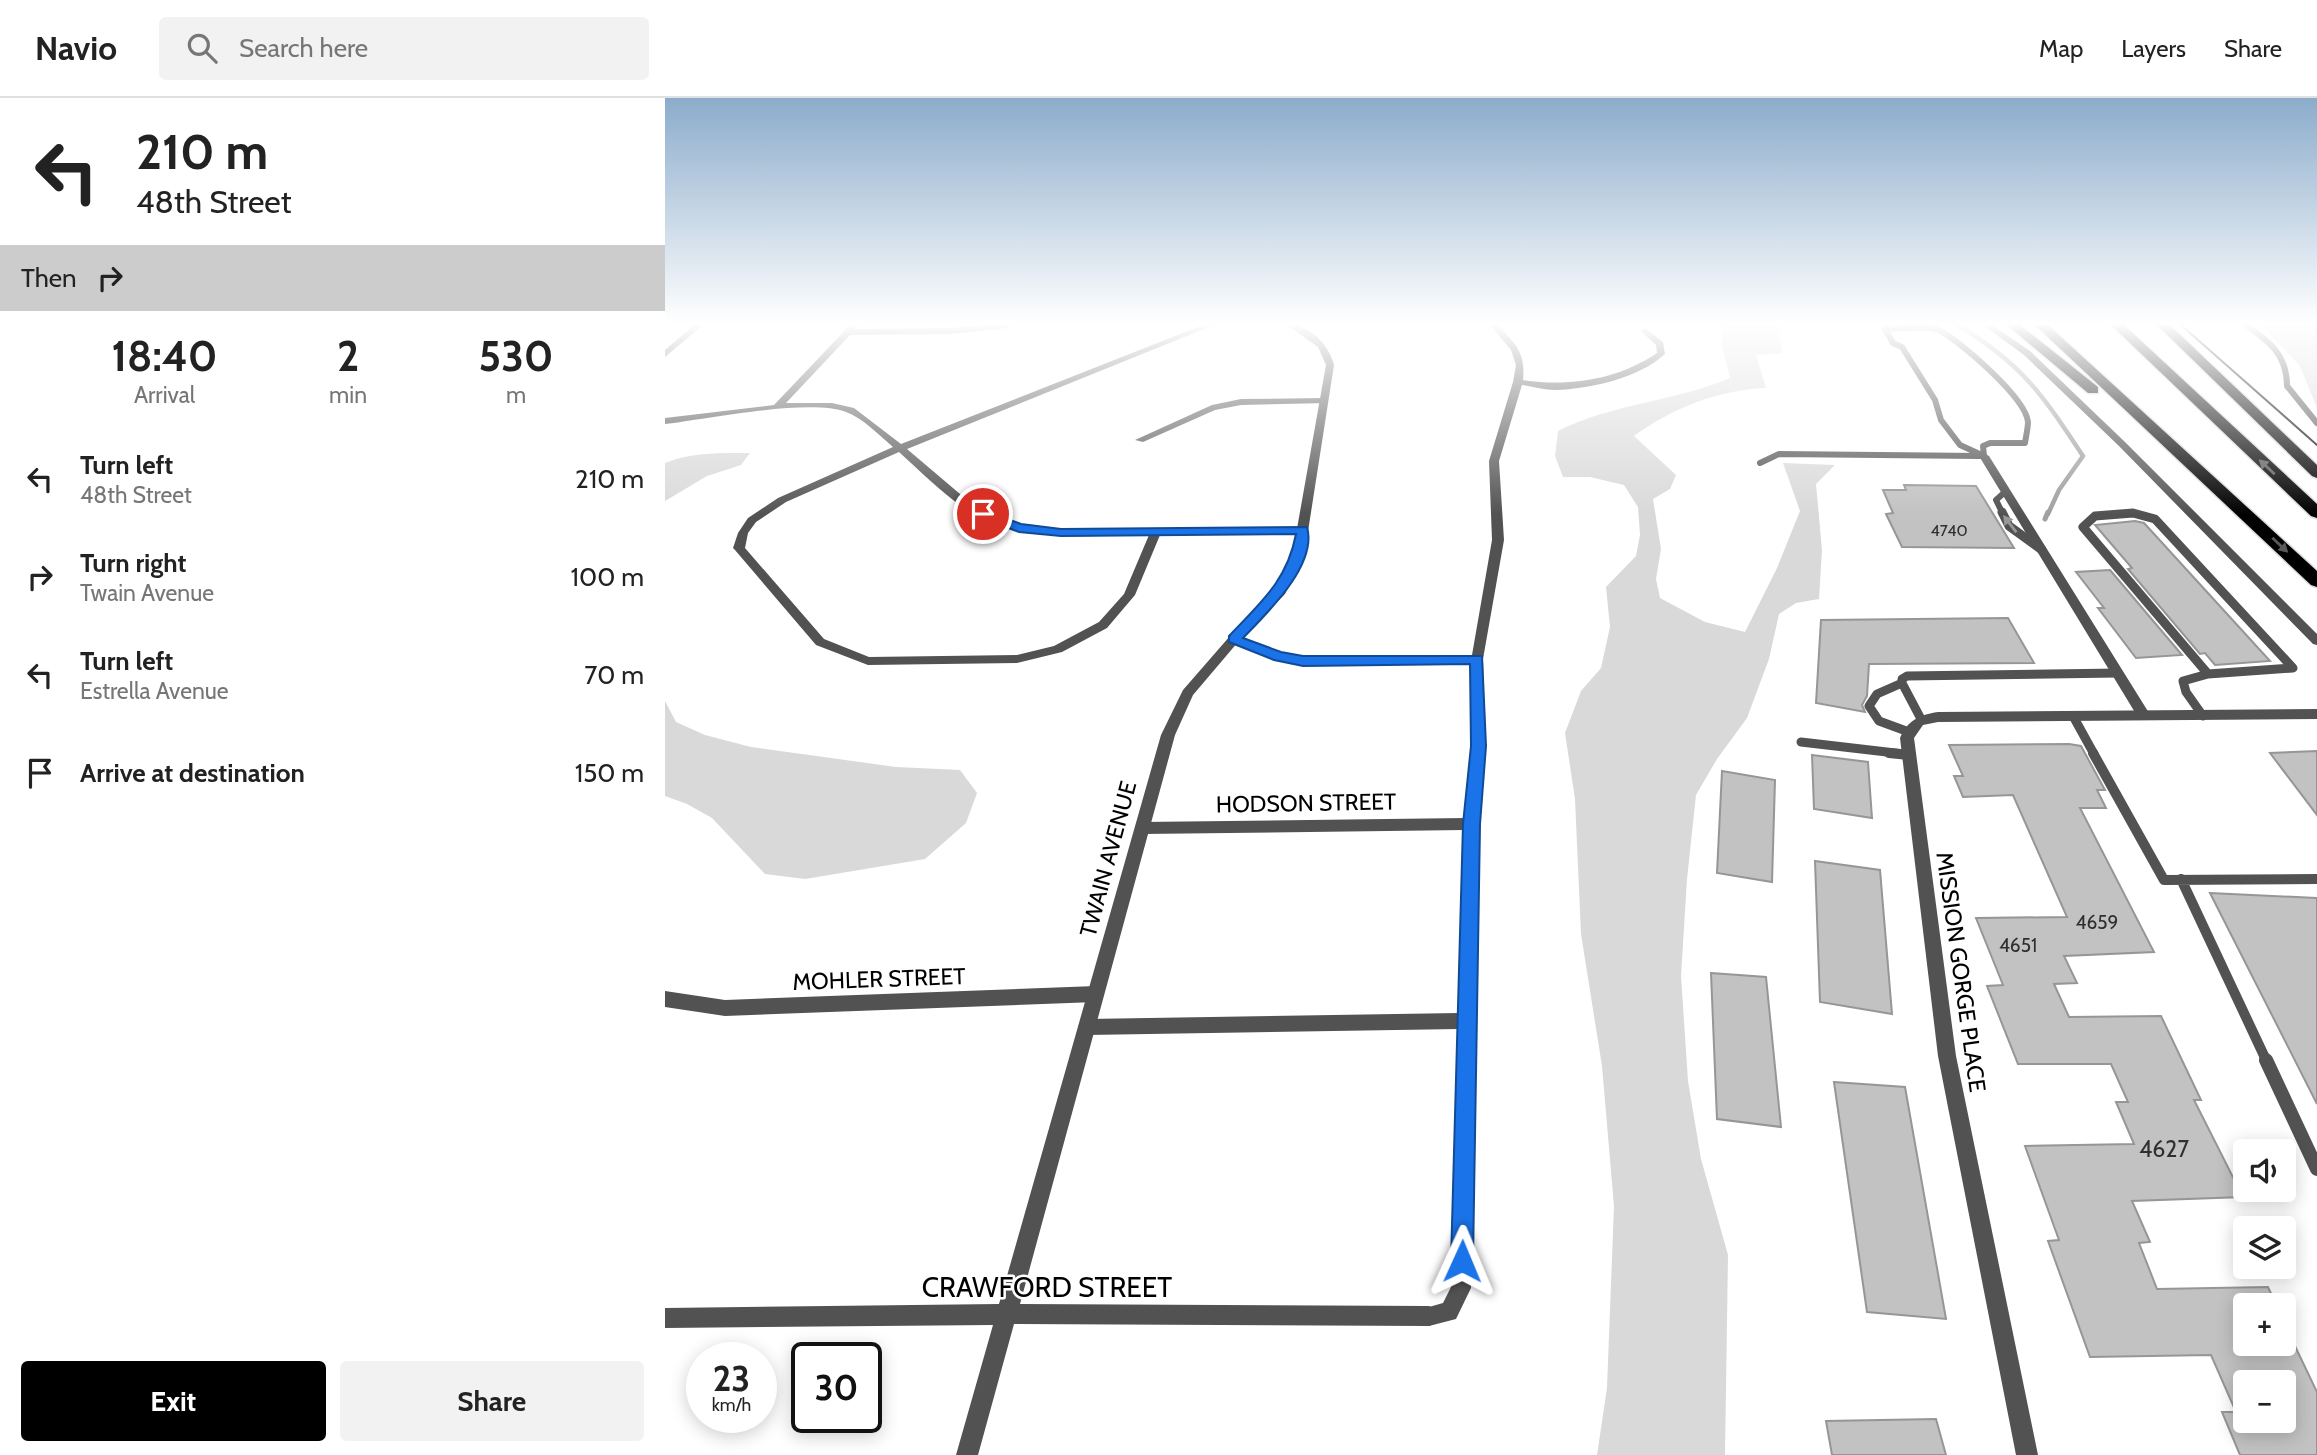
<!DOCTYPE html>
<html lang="en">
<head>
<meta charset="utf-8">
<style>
  body { margin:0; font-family:Cabin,sans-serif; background:#f2f2f2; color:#222; height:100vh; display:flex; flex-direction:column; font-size:26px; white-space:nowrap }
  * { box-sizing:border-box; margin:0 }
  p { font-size:23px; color:#767676 }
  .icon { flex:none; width:38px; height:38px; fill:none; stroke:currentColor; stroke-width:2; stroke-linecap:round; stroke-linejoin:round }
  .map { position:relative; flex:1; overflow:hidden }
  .details { display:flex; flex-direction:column; background:#fff; width:665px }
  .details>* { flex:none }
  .hud { background:#fff; color:#222; overflow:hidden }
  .controls { position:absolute; left:1568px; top:1041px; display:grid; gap:14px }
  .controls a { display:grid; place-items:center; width:63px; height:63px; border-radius:7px; background:#fff; box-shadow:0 4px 18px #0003; font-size:35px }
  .speed { position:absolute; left:21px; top:1244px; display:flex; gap:14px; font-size:35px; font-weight:700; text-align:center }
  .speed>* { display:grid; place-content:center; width:91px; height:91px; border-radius:50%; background:#fff; box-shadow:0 4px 18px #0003; line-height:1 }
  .speed small { font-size:18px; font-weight:400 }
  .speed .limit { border:4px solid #111; border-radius:10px; background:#fff; color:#111 }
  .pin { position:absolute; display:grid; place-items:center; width:60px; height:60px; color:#fff; margin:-30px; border:4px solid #fff; border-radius:50%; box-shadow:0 2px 7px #0007 }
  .me { position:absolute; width:77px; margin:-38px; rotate:1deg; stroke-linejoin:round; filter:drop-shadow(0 0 5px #0008) }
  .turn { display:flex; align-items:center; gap:24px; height:147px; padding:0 21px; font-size:32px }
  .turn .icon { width:91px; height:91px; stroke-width:2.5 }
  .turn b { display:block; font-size:49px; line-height:60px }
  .then { display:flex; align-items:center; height:66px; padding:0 21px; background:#0003; gap:14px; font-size:26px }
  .eta { display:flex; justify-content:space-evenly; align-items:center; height:119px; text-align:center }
  .eta b { font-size:42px; font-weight:700; line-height:49px }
  .primary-button { display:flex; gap:14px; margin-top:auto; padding:14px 21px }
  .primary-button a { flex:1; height:80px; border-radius:7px; background:#000; color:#fff; font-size:28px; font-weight:700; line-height:80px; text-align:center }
  .primary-button a+a { background:#f2f2f2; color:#222 }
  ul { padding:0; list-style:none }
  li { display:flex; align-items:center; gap:21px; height:98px; padding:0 21px }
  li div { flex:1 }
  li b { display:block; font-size:26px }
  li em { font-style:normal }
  header { display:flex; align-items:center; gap:42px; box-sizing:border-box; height:98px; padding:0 35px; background:#fff; border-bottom:2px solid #e0e0e0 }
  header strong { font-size:33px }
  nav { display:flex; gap:38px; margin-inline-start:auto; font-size:24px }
  .search { width:490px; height:63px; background:#f2f2f2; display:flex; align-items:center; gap:18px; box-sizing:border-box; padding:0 24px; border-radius:7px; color:#767676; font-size:26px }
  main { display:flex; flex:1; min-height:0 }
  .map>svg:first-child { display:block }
  .green { fill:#d9d9d9 }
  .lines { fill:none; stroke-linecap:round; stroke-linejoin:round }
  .stream-far1 { stroke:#a0a0a0; stroke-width:4.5 }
  .stream { stroke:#a0a0a0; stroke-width:5 }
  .building { fill:#c2c2c2; stroke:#969696; stroke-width:2; fill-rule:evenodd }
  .motorway-casing { stroke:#dbdbdb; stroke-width:3 }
  .service-far3 { stroke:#525252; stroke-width:6 }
  .service-far2 { stroke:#525252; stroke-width:9 }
  .service-far1 { stroke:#525252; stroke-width:10 }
  .service { stroke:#525252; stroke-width:14 }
  .minor { fill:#525252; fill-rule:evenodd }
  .tertiary { fill:#525252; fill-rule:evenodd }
  .motorway { fill:#000; fill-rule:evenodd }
  .tram { stroke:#000; stroke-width:2 }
  .oneway { fill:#595959 }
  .oneway2 { fill:#979797 }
  .route { fill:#1a73e8; stroke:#114b97; stroke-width:2 }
  .labels { text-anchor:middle; stroke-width:5; stroke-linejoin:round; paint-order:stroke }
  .far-number-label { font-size:16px; fill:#303030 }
  .number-label { font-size:19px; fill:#303030 }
  .street-label { font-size:23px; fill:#000; stroke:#fff }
  .near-number-label { font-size:23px; fill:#303030 }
  .near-street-label { font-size:28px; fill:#000; stroke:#fff }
</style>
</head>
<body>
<header>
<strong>Navio</strong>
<div class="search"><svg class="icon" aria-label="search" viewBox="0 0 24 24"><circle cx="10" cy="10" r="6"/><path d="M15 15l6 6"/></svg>Search here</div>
<nav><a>Map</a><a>Layers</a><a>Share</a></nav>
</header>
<main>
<section class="details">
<div class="hud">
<div class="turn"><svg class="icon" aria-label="left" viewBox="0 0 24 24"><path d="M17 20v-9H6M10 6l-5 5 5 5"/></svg><div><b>210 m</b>48th Street</div></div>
<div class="then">Then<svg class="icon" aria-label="right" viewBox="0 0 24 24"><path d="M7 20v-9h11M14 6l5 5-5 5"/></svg></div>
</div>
<div class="eta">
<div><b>18:40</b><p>Arrival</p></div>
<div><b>2</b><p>min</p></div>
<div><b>530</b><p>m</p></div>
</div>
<ul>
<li><svg class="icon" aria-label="left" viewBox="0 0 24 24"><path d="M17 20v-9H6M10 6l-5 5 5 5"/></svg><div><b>Turn left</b><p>48th Street</p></div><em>210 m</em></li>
<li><svg class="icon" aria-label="right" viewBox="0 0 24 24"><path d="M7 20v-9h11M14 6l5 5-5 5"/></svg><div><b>Turn right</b><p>Twain Avenue</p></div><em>100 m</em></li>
<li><svg class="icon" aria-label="left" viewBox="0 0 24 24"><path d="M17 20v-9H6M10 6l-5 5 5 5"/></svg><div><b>Turn left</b><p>Estrella Avenue</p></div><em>70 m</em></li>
<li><svg class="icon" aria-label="arrive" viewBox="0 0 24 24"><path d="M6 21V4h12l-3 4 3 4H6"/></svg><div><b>Arrive at destination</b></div><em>150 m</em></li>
</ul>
<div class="primary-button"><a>Exit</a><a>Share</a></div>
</section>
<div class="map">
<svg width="1652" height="1357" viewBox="0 0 1652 1357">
  <rect width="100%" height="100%" fill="#fff"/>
  <path class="green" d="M1052 227H1113L1117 255 1091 257 1101 290C1052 292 1008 310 969 338L1011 377 1005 391 988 401 996 451 991 481 995 500 1040 524 1080 534 1112 470 1135 413 1118 365 1170 367 1151 386 1157 452 1154 501 1131 505 1114 516 1104 561 1082 620 1052 661 1031 697 1022 781 1016 878 1023 983 1036 1061 1063 1157 1060 1357H932L942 1290 949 1108 937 968 916 836 910 701 900 635 916 593 936 570 945 529 941 489 971 458 975 437 973 409 959 387 925 379H898L890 358 893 333C948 305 1009 304 1065 280L1057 247 1058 230Z
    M1596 227H1652V310L1635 268Z
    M85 355 76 367 42 378 0 403V365C26 354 57 355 85 355Z
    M0 603 11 624 40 637 86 649 231 669 295 672 312 695 301 725 260 761 140 781 100 776 47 720 22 706 0 698Z"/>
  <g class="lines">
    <path class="stream-far1" d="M1293 227C1358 267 1377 296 1418 358L1394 392 1383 416"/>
    <path class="stream" d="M1380 421 1383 414"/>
  </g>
  <path class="building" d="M1239 387 1311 388 1349 450 1237 449 1221 416 1228 415 1218 392H1241Z
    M1470 423 1479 425 1605 563 1550 567 1540 555 1535 556 1463 471 1467 470 1430 427Z
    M1445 472 1517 557 1471 560 1433 510H1439L1411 474Z
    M1343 520 1369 565 1204 566 1202 598 1197 607 1200 614 1151 605 1156 522Z
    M1404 646 1416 648 1440 692H1432L1441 710H1415L1489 854 1399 858 1412 885 1389 886 1404 919 1496 918 1536 1002H1529L1578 1099 1467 1103 1485 1144 1474 1145 1492 1191 1603 1189 1612 1208H1580V1246H1629L1652 1294V1357H1575L1557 1314H1571L1546 1257 1425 1259 1383 1143 1394 1142 1360 1048 1469 1046 1451 1004H1463L1446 966H1353L1322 888 1338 887 1311 820 1402 819 1348 697 1298 699 1289 678H1298L1284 647ZM1580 1284H1619V1323H1580Z
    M1652 653V717L1605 655Z
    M1147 657 1203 664 1207 720 1149 711Z
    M1057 673 1110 682 1107 784 1052 775Z
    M1150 763 1215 772 1227 916 1155 904Z
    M1545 795 1652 800V1006Z
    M1046 875 1101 879 1116 1029 1052 1021Z
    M1169 984 1240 989 1281 1221 1202 1214Z
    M1271 1321 1281 1357H1167L1161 1323Z"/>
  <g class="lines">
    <g class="motorway-casing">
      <path id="motorway" d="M1342 227H1355L1433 289V295H1423Z
        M1370 227H1383L1652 473V489L1646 487Z
        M1446 227H1459L1652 406V420L1646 418Z
        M1492 227H1505L1652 367V380L1647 378Z"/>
    </g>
    <path class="service-far3" d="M1581 227C1605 244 1622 257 1622 288L1652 325
      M1220 231C1233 231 1264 227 1274 232 1295 243 1361 300 1363 324 1363 330 1361 338 1360 345H1325L1318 348 1319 358 1295 347 1276 322 1270 302 1237 249 1228 245Z
      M1095 365 1114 356 1315 358
      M1338 416 1331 402 1341 393
      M1460 416H1470"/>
    <path class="service-far2" d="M1337 414 1344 428 1377 452
      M1468 415 1490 421 1628 570 1543 576 1418 429 1430 418Z
      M1237 585 1212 596 1204 608 1214 623 1244 634
      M1408 618 1429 656
      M1538 618 1521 594 1518 583 1543 576
      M1256 621 1237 585V581L1242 578 1453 575
      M1136 644 1239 656"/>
    <path class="service-far1" d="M1224 655 1244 657
      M1428 655 1499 782 1652 781
      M1516 781 1602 964"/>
    <path class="service" d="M1601 962 1652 1071"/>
    <path class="minor" d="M29 227H38L0 259V252Z
      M185 227H193L190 231 286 230 322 227H346L342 230 286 236 185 237 121 305H167L189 310 236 346 538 227H549L242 351 308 407 336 422 354 427 396 431 638 429 643 432 638 435 495 437 470 497 442 530 397 554 352 565 203 567 151 547 70 452 68 450 73 435 83 420 113 400 228 349C215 338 198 320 181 314 145 300 42 321 0 326V320L109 307ZM234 354C255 373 276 394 300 411 351 447 424 437 484 437L459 496 434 524 389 548 352 557 204 559 159 541 80 450 83 435 91 424 121 404Z
      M825 227H833C850 246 861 254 858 282 904 289 952 282 992 255L991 247 976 233 980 230 998 244 1000 256C974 280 925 291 890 292 879 292 868 289 857 287L834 363 839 442 818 561 820 648 814 726 806 1190 791 1221 764 1228 757 1225 754 1218 757 1211 778 1205 786 1189 794 931 422 937 416 935 413 929 416 923 422 921 794 915 800 732 477 736 472 734 470 730 472 726 477 724 800 720 806 648V565L638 567 610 561 565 544 563 541 569 537 616 554 638 559 807 557 827 442 824 363 848 284 851 267 846 252Z
      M660 300 663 301V305L576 307 550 312 478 344 470 342 547 307 576 301Z
      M1319 355 1324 358 1484 615 1486 618 1484 621H1474L1314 358Z
      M431 888 437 891 439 896 437 901 431 904 60 918 0 909V893L60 902Z"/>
    <path class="tertiary" d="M622 227C644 226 664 246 669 267L639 459 620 496 573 544 528 597 510 637 355 1206 764 1208 771 1211 774 1218 771 1225 764 1228 349 1226 313 1357H291L328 1227 0 1230V1210L334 1206 496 637 518 592 565 538 611 491 627 459 661 267 653 249Z
      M1318 227H1327L1365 253 1460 344 1652 536V547L1648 546 1454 348 1359 257Z
      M1652 611V621L1273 624 1258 627 1249 640 1291 958 1373 1357H1351L1273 958 1235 640C1243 622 1254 617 1273 614Z"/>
    <use href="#motorway" class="motorway"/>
    <path class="tram" d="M1516 227 1652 347"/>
  </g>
  <defs><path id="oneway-solid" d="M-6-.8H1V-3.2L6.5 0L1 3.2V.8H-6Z" transform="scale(1.75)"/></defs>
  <g class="oneway">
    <use href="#oneway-solid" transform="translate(1602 369) rotate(-137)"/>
    <use href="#oneway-solid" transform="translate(1615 447) rotate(43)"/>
  </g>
  <use class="oneway2" href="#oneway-solid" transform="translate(1345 426) rotate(-128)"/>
  <linearGradient id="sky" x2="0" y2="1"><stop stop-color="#8baccb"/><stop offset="0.54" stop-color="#fff"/><stop offset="1" stop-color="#fff" stop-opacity="0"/></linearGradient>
  <rect width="1652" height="417" fill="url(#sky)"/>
  <path class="route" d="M318 412 356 426 396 431 642 429C653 467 602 515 578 540L616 554 638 558H817L821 648 815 726 808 1163 805 1171 797 1174 789 1171 786 1163 798 726 806 648 805 566 638 568 609 562 564 544V538C596 504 622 483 631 436L396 438 354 434 314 419 312 416Z"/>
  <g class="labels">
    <g class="far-number-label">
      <text x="1284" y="438">4740</text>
    </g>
    <g class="number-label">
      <text x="1432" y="831">4659</text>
      <text x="1353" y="854">4651</text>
    </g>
    <g class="street-label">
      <text transform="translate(641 705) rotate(-1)" y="8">HODSON STREET</text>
      <text transform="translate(443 761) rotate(-75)" y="8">TWAIN AVENUE</text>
      <text transform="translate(1296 874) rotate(82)" y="8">MISSION GORGE PLACE</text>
      <text transform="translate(214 881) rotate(-2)" y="8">MOHLER STREET</text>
    </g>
    <g class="near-number-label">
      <text x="1499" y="1059">4627</text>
    </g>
    <g class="near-street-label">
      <text x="382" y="1199">CRAWFORD STREET</text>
    </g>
  </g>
</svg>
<div class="controls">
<a><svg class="icon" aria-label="sound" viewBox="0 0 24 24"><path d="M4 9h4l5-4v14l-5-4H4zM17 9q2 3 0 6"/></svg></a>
<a><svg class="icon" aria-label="layers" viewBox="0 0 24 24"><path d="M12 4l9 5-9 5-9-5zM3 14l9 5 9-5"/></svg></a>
<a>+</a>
<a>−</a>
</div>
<div class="speed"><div>23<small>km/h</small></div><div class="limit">30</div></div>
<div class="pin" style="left:318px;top:416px;background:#d93025"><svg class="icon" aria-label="arrive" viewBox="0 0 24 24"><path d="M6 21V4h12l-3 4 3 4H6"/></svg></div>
<svg class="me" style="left:797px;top:1163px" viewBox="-20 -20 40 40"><path d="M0-17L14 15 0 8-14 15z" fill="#1a73e8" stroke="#fff" stroke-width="4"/></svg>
</div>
</main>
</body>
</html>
